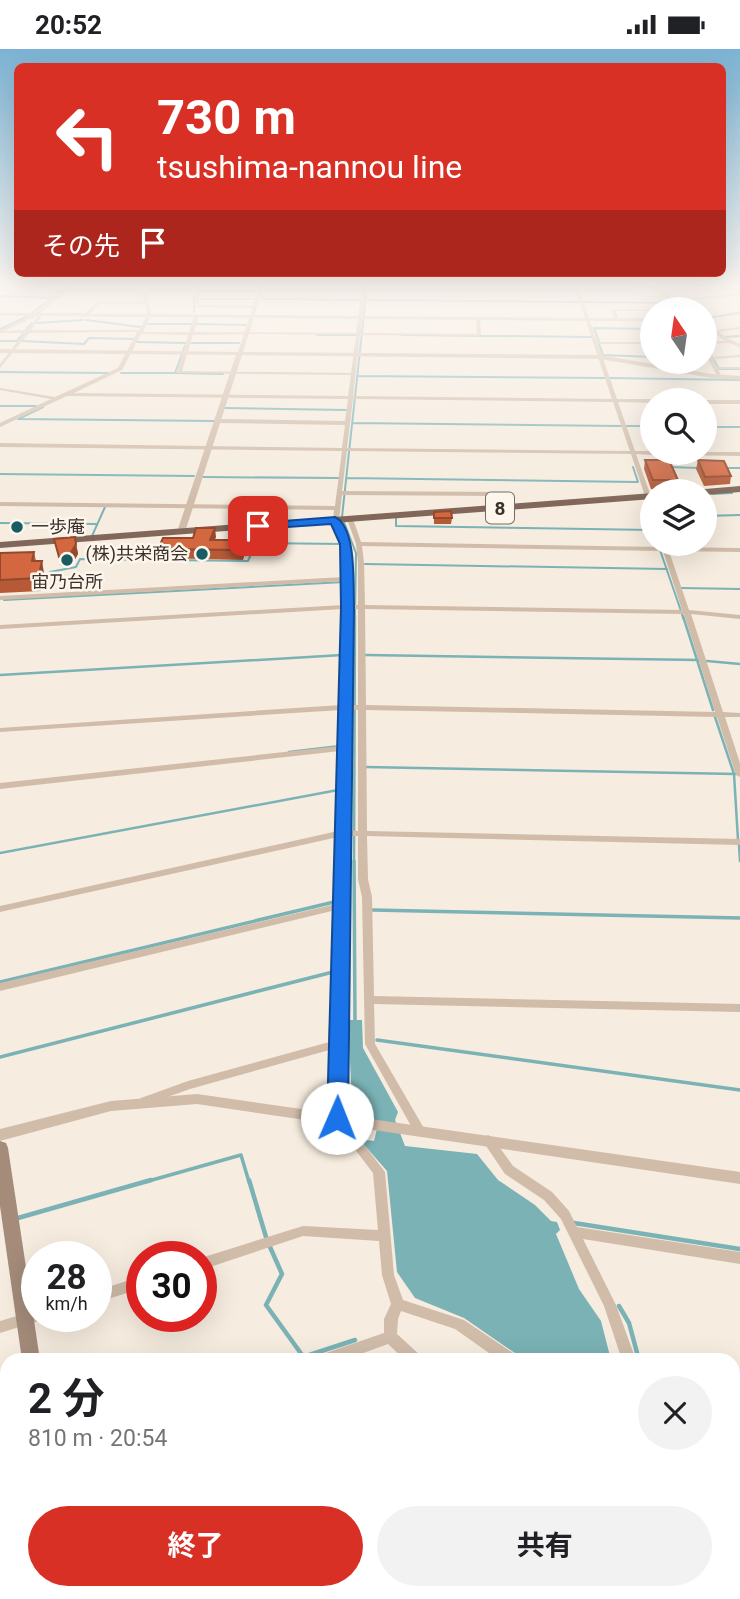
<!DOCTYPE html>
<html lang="ja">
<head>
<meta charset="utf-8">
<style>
  body { margin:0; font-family:Roboto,"Noto Sans JP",sans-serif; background:#f2f2f2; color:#202124; height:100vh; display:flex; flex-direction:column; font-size:26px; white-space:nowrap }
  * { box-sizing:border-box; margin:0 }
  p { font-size:23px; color:#757577 }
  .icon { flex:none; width:38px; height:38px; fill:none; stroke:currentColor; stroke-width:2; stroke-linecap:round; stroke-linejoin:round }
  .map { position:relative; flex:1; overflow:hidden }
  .details { position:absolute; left:0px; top:1304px; width:740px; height:247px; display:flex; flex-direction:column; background:#fff; border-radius:21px 21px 0 0; box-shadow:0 7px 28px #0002 }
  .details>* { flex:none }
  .guide { position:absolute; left:14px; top:14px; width:712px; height:214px; border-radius:10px; box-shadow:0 7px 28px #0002; background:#d93025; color:#fff; overflow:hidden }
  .needle { width:46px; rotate:347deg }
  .controls { position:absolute; left:640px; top:248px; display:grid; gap:14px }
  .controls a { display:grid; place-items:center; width:77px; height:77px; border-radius:50%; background:#fff; box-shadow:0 7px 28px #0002; font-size:35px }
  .speed { position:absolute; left:21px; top:1192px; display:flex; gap:14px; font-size:35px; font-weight:700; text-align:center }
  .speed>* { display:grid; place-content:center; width:91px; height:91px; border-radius:50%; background:#fff; box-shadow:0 7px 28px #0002; line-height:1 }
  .speed small { font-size:18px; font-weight:400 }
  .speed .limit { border:10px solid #d22; background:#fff; color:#111 }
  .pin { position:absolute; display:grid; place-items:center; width:60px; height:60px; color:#fff; margin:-30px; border-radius:14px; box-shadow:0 4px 10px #0006 }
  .me { position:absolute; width:77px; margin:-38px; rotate:1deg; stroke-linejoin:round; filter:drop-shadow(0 0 5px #0008) }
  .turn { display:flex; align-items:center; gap:24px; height:147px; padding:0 28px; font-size:32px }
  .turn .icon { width:91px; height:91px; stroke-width:2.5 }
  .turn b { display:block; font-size:49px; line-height:60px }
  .then { display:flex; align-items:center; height:66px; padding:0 28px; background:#0003; gap:14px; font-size:26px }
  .round { display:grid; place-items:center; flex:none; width:74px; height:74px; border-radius:37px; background:#f2f2f2 }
  .summary { display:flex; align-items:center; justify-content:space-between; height:119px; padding:0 28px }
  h1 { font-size:42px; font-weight:700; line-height:52px }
  .button { display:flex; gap:14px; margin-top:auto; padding:14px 28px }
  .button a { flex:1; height:80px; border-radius:42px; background:#d93025; color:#fff; font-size:28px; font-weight:700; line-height:80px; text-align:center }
  .button a+a { background:#f2f2f2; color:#202124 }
  .status { display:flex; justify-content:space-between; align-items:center; height:49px; padding:0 35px; background:#fff; direction:ltr }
  .status svg { height:19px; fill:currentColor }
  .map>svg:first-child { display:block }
  .water { fill:#7ab2b6 }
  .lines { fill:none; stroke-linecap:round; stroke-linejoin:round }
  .stream-far3 { stroke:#7ab2b6; stroke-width:2 }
  .stream-far2 { stroke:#7ab2b6; stroke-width:2.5 }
  .stream-far1 { stroke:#7ab2b6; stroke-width:3.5 }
  .stream { stroke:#7ab2b6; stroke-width:4.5 }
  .minor { fill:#d0bca9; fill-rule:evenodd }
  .tertiary { fill:#d0bca9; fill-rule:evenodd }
  .secondary { fill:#a48b7a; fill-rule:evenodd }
  .primary { fill:#806759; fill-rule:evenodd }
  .wall { fill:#b55937 }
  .shaded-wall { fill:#94492d }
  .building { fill:#d36840; stroke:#94492d; stroke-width:2 }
  .route { fill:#1a73e8; stroke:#114b97; stroke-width:2 }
  .poi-dot { fill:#195c63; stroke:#fcf6ed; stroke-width:2.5 }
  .labels { text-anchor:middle; stroke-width:5; stroke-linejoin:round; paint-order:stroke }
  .far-poi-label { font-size:18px; fill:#3c302a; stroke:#fcf6ed; text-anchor:start }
  .shield { fill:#fcf6ed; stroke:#766b64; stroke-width:2 }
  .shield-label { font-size:19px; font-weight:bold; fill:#3c302a }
</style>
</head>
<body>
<div class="status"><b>20:52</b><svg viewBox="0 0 49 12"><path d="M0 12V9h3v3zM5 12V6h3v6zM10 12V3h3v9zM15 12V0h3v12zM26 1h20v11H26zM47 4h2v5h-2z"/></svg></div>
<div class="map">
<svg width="740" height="1550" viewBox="0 0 740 1550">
  <rect width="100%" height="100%" fill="#f6ecdf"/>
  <path class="water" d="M348 971H362L363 999 398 1063 395 1071 405 1097 477 1105 498 1131 535 1156 551 1172 557 1173 560 1181 556 1185 579 1240 601 1272 611 1311H525L464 1269 415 1249 397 1223 387 1122 359 1090 374 1092 377 1080 368 1056 352 1053Z"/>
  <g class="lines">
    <path class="stream-far3" d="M199 242H257
      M0 247 51 249
      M194 247V263
      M262 250 360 251
      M367 251 579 253
      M583 253 676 254
      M31 265 67 237
      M705 269 740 264
      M86 271 141 278
      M36 274 83 271
      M147 275H192
      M196 275 246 276
      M0 280 28 267
      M705 280 716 286
      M25 282 32 274
      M317 286H356
      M402 286 591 288
      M724 288 740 287
      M0 292H17
      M17 292 24 284
      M22 292 84 295 89 289 133 290
      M137 293 186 294
      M599 293 594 279 651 280
      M191 294H239
      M599 295 603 306 653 308
      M185 297 175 324 223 325
      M706 297 712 308
      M714 311 718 318
      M719 320H740
      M0 323 108 324
      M121 324H175
      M357 327 605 329
      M610 329 740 331
      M0 357H36
      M43 358 18 370 214 372
      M225 359 346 361
      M353 374 621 377
      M626 377H653
      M705 378H740
      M670 418 698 419
      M726 419H740
      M0 425 194 427
      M203 428 339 429
      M347 429 638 433 633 418
      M712 445 732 444
      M650 466 653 478
      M705 467 740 466
      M396 469V477L653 481
      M0 474 97 475
      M92 487 105 458
      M658 495 659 498
      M660 501 681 562
      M365 515 667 520
      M50 523 76 518 80 510 248 512 256 494 342 495
      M681 539 740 540
      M4 551 344 533
      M682 565 683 569
      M355 569 356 504 342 468 367 237"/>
    <path class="stream-far2" d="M683 567 713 661
      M366 606 699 611
      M707 612 740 615
      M0 626 342 606
      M715 668 734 725 738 791
      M289 703 340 697
      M366 718 736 725
      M739 796 740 812
      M0 804 338 741
      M354 814 355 567"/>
    <path class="stream-far1" d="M354 812 355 972
      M373 861 740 869
      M0 933 334 853
      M377 991 740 1041
      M0 1008 333 923 330 991
      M324 1056 332 1049
      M145 1133 241 1106 249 1133"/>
    <path class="stream" d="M249 1131 266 1188
      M18 1169 151 1131
      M574 1174 740 1200
      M270 1198 282 1225 266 1256 305 1310
      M619 1257 629 1274 639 1311
      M294 1311 355 1291
      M733 1371 740 1374
      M0 1408 7 1406
      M392 1550 396 1544"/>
    <path class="minor" d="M69 237H74L40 264H85L98 253H144L143 246 152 237H156L147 246 151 265 358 267 362 237H366L363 267 585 269 574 237H653L675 251 740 244V246L678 253 690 261H685L651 239 578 237 589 269H614L612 261 614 260 655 261H653V262H616L618 269 653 270V272H590L597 293H653V295H598L617 350H653L655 352H653V354L618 353 635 402H653V404H656L653 406 636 405 653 453V464L650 462 631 405 347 402 342 442 507 443 510 445 511 458 508 460 505 458 504 447 342 446 339 471 348 495 350 530V556H358V514L356 495 347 470 350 468 353 470 361 493 662 498 661 495H667L668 498 740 499V503L669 502 689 561 740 566V570L691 565 723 663 740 664V668H725L740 714V728L736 726 717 668 366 661 367 782 740 790V796L367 787 368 830 372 848 374 947 740 955V963L374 955 375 995 425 1081 423 1084 419 1086 415 1084 365 995 362 848 358 830V787H347L343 1068 385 1123 394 1226 403 1251 464 1271 516 1306 518 1311H499L455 1280 401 1262 398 1270 397 1285 420 1306 422 1311H405L388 1295 344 1311H318L320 1306 384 1284V1270L391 1255 382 1226 379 1192 303 1187 201 1221V1209L303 1177 378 1181 373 1124 331 1069 333 1000 190 1040 145 1056 141 1055 139 1052 141 1049 188 1032 333 992 336 861 0 942V934L336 855 338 788 0 863V857L338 782 340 702 0 740V734L340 697 341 661 0 683V679L341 656 343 560 0 580V576L343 556 344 532 0 551V547L344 528 342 495 333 471 334 461 0 457V453L335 457 342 402 0 398V394L342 399 345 376 217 374 214 372 217 370 345 372 348 350 67 347 0 378V374L51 350 0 341V339L55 348 118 319 137 283 29 284 0 319V315L24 284H0V281L31 267 0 266V264H35ZM99 255H145L147 265H90ZM38 267 26 281 4 282 37 267ZM42 267 146 268 139 281H31ZM150 268H194L189 283H143ZM199 268 358 270 356 284 194 283ZM362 270 476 271 477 285 361 284ZM480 271 586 272 612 350 353 347 360 286 479 287 481 286ZM141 285 188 286 177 324 351 326 348 347 74 344 122 321ZM248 285 356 286 351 324 182 322 193 286ZM353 350 613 353 630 402 347 399ZM362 497 663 502 682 561 365 556 364 514ZM350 560H358V656H349ZM365 560 684 565 715 663 366 656ZM348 660 358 661V782L347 781Z
      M196 237H200L199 249H259L261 250 259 251H198V254L196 255 194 254Z
      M196 256 256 257 258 258 256 259 194 258Z
      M705 274 716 281 740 278V280L719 283 729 290 740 295V298L730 294 705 295V293L725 292 705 277Z
      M705 298 712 308 740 306V308L713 310 717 318H740V320H718L722 328 718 329 705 304Z
      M705 351H740V355H705V352H704Z
      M705 403H740V407L680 406 677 404H705Z
      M488 1086 492 1088 513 1117 552 1143 569 1162 577 1178 740 1203V1215L583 1190 616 1256 636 1311H622L604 1257 561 1170 544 1151 505 1125 482 1091 484 1088Z
      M142 1227V1239L96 1254V1242Z
      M37 1261V1267H44L42 1271 0 1284V1272Z
      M733 1373 740 1376V1390L733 1387Z
      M7 1409V1423L0 1426V1412Z
      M733 1445 740 1448V1463L733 1460Z
      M733 1538 740 1542V1550L724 1549 721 1544H733Z
      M64 1544H92L88 1550H59L62 1545Z
      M477 1544H499L502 1549 505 1544H521L518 1550H480Z"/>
    <path class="tertiary" d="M260 237H264L243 303 600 306 712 325 740 327V331L712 329 600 310 242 306 185 483 181 485 177 483 236 306 0 304V300L238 303Z
      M197 1045 740 1123V1135L197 1055 111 1062 0 1092V1080L111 1052Z"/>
    <path class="secondary" d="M0 1092 6 1094 8 1099 40 1311H22L0 1157Z
      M55 1544H77L78 1550H56Z"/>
    <path class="primary" d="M740 437V443L705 446V443H700L705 440Z
      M653 444V450L0 499V493Z"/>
  </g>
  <path class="wall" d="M645 411 678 431 676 440H651L644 420Z
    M698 411 731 427 730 435 704 437 696 420Z
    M434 463 452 469 451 475H434Z
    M75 488 78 505 71 517H61L54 490Z
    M216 488 214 491H244L245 500 243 511 159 509 158 500Z
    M34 503 36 512 44 524 41 542 0 544V504Z"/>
  <path class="shaded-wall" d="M215 479 216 488 211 500 210 491Z
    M244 491 245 500 243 511 242 501Z
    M76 495 78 505 71 517 69 507Z
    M42 512 44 524 41 542 38 529Z"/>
  <path class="building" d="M645 411H669L678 431H653Z
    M698 411 724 412 731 427 705 428Z
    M451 462 452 469H434V463Z
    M196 479H215L210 491H244L242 501 158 500 163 489H193Z
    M75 488 76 495 69 507 59 508 54 490Z
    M34 503 32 512H42L38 529 0 531V504Z"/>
  <linearGradient id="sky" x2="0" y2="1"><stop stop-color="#7cb3d4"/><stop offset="0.52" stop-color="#fbf6f1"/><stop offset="1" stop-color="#fbf6f1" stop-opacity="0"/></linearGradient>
  <rect width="740" height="454" fill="url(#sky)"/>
  <path class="route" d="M335 468C357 478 353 537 354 558L348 1069 345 1075 337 1077 330 1075 327 1069 341 558 340 495 331 475 258 480 253 477 258 474Z"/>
  <g class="poi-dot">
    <circle cx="17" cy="478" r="7"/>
    <circle cx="202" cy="505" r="7"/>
    <circle cx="67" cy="511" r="7"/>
  </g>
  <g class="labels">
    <g class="far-poi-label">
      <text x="31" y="484">一歩庵</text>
      <text x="188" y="511" text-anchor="end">(株)共栄商会</text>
      <text x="67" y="539" text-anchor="middle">宙乃台所</text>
    </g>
    <rect class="shield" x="486" y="443.5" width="28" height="31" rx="5"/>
    <g class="shield-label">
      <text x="500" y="466">8</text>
    </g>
  </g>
</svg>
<div class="controls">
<a><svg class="needle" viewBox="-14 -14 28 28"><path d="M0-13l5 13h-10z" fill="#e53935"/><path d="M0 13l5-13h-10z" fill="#757577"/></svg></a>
<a><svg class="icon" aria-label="search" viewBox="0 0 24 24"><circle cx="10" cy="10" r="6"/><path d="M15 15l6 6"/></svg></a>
<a><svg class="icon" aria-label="layers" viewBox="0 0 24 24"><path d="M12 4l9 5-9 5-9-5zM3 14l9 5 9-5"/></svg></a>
</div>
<div class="speed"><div>28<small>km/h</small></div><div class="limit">30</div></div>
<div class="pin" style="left:258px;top:477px;background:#d93025"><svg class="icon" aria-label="arrive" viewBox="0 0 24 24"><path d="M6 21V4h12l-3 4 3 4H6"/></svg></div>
<svg class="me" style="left:337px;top:1069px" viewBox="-20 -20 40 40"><circle r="19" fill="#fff"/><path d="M0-13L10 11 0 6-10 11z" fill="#1a73e8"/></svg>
<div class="guide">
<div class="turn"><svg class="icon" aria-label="left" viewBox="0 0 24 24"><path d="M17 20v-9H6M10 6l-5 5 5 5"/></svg><div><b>730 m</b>tsushima-nannou line</div></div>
<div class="then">その先<svg class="icon" aria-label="arrive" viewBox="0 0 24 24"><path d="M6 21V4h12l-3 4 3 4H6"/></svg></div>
</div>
<section class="details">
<div class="summary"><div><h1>2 分</h1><p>810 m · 20:54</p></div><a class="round"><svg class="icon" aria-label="close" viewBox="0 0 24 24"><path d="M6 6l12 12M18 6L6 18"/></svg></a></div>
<div class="button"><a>終了</a><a>共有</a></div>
</section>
</div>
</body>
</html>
